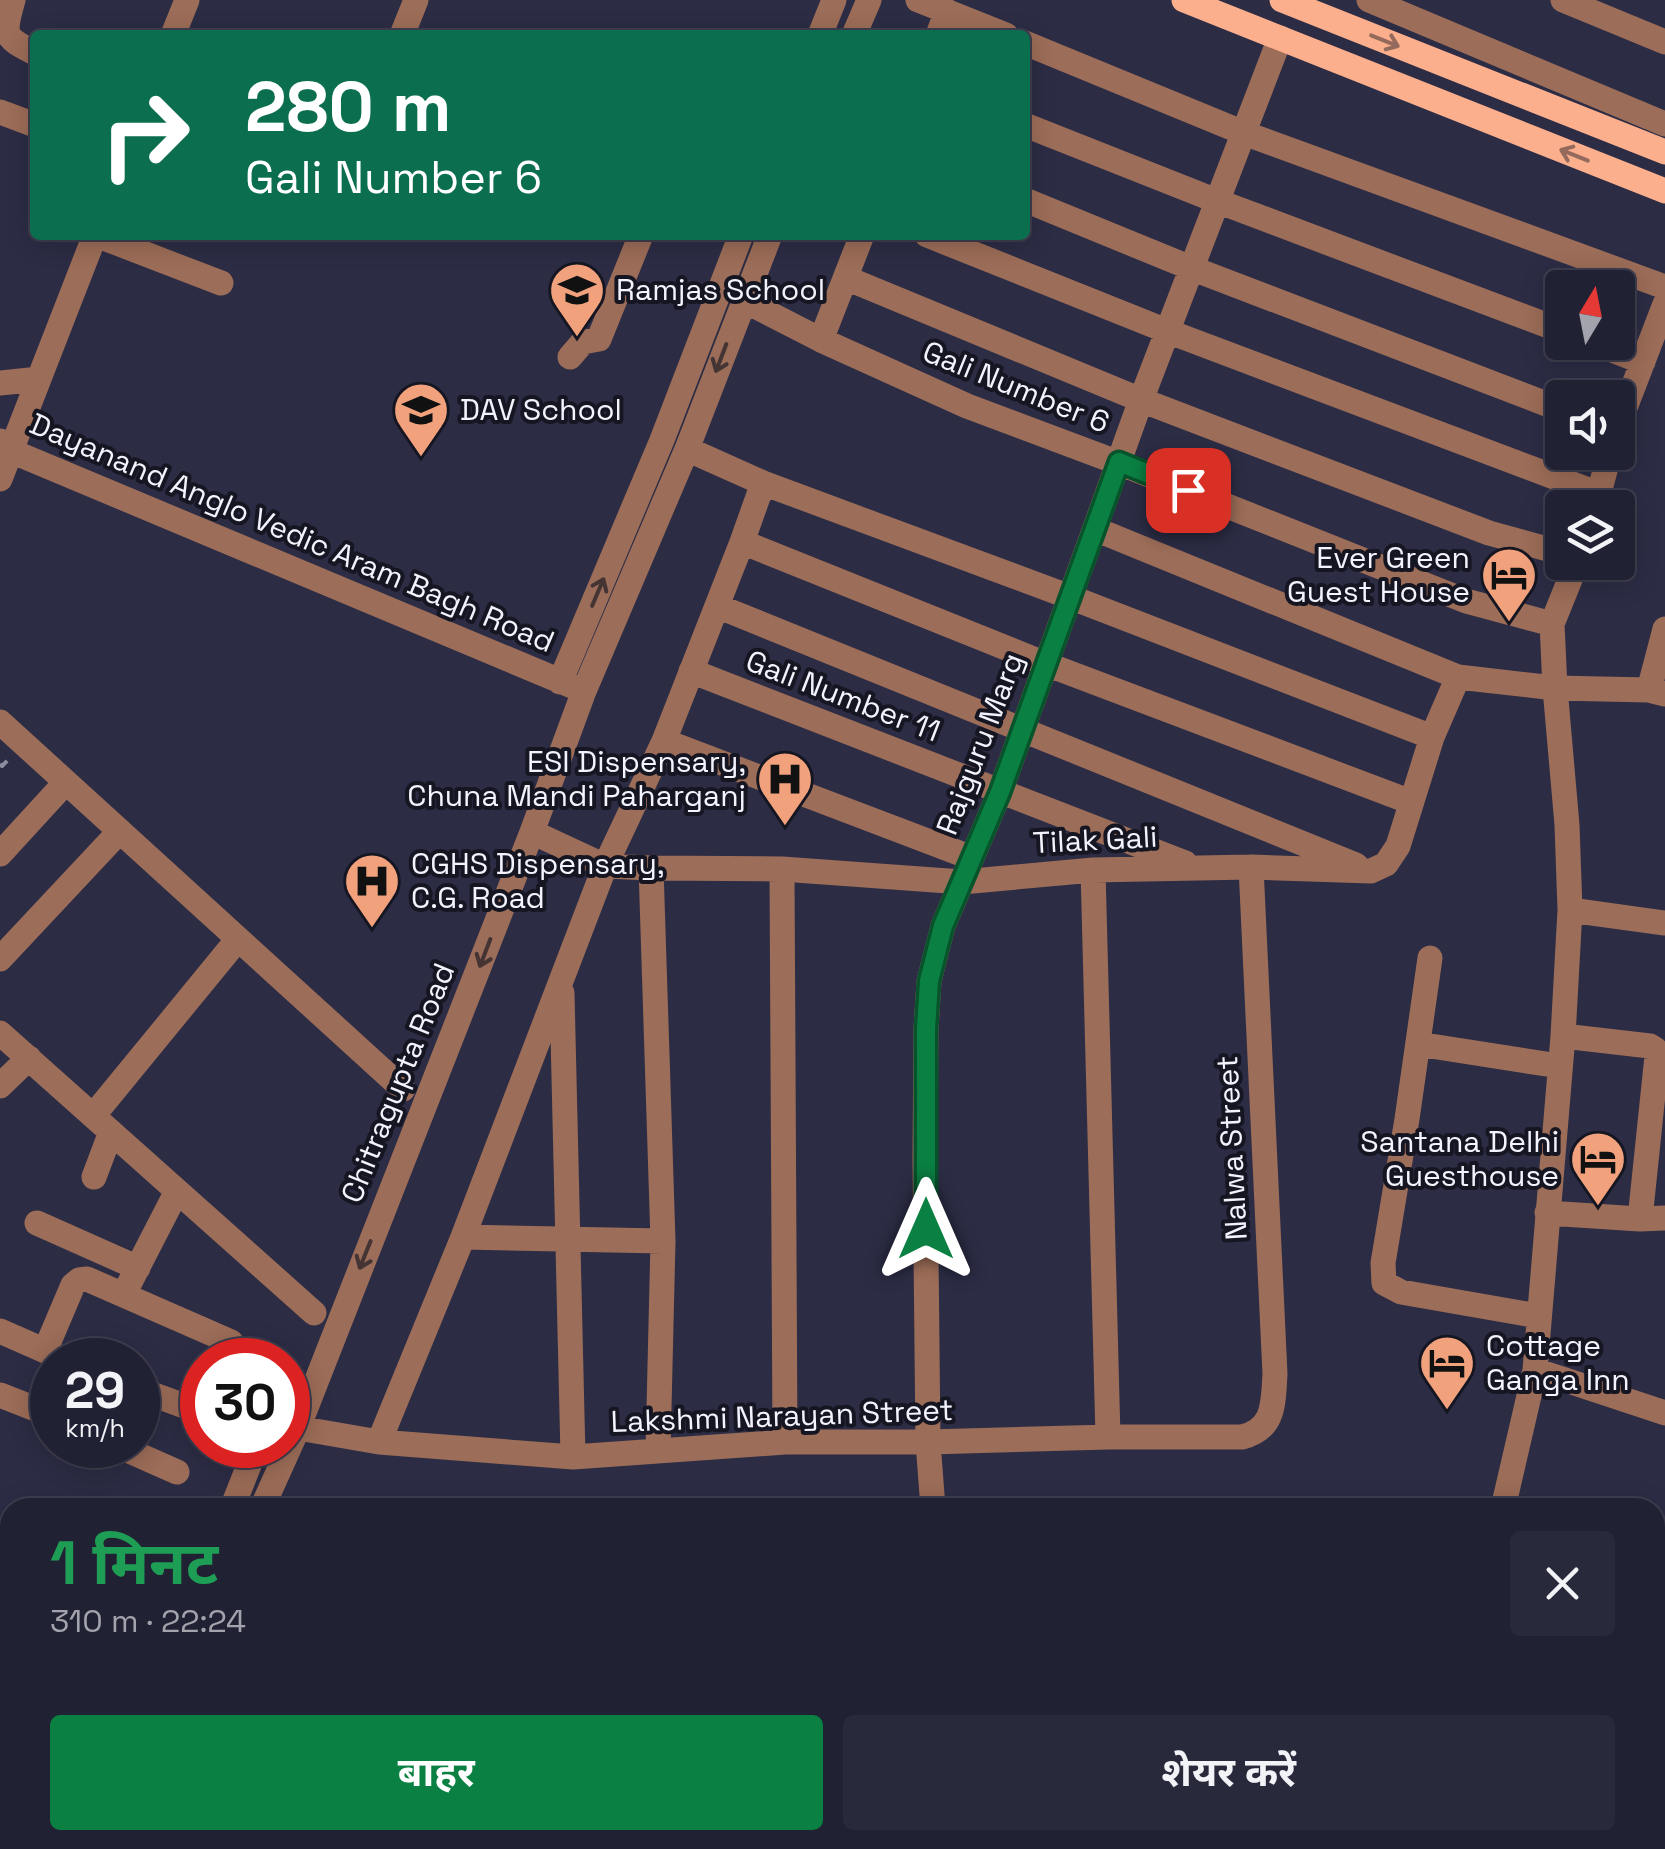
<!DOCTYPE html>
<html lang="hi">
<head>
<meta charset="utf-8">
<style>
  body { margin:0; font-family:"Space Grotesk","Noto Sans Devanagari",sans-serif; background:#29293c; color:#f1f3f6; height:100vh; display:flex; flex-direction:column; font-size:38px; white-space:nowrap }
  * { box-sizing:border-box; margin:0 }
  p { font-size:32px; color:#a2a3ac }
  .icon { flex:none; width:55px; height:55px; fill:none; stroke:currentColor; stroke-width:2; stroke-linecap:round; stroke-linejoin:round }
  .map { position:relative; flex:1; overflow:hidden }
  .panel { position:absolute; left:0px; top:1498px; width:1665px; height:352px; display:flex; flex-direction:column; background:#212134; border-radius:30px 30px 0 0; box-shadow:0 5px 25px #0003,0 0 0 2px #3e3e4f }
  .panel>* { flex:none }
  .guide { position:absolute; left:30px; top:30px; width:1000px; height:210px; border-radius:10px; box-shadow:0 5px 25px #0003,0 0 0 2px #3e3e4f; background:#0b6e4f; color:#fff; overflow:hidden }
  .needle { width:65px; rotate:10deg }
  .tools { position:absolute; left:1545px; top:270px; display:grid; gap:20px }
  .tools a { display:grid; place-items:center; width:90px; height:90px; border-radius:10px; background:#212134; box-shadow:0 5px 25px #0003,0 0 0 2px #3e3e4f; font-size:50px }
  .speed { position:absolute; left:30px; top:1338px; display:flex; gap:20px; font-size:50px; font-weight:700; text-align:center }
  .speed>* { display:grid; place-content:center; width:130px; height:130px; border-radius:50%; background:#212134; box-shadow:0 5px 25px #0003,0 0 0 2px #3e3e4f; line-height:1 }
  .speed small { font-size:25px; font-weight:400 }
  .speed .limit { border:15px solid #d22; background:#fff; color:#111 }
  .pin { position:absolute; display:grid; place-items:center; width:85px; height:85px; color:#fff; margin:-42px; border-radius:20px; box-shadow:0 5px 15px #0006 }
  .me { position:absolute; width:110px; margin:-55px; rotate:0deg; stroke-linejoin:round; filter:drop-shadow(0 0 8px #0008) }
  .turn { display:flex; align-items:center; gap:35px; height:210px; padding:0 50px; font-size:45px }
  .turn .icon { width:130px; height:130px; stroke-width:2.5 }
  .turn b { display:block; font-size:70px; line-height:85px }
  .round { display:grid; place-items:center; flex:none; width:105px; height:105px; border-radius:10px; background:#29293c }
  .headline { display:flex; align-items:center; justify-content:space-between; height:170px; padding:0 50px }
  h1 { font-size:60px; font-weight:700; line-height:75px; color:#1e9e55 }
  .primary-button { display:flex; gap:20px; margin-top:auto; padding:20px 50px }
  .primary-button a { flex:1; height:115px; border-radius:10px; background:#0b8043; color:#fff; font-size:40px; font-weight:700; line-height:115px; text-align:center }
  .primary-button a+a { background:#29293c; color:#f1f3f6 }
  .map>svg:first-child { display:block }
  .green { fill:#3a3a65 }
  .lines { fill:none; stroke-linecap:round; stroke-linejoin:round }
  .major-tunnel { stroke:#4a4a61; stroke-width:25; stroke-dasharray:25 12; stroke-linecap:butt }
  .path { stroke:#8c8d9e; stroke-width:4; stroke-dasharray:10 5; stroke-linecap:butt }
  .minor { stroke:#9c6d58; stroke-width:25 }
  .major { stroke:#fcaf8c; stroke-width:25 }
  .rail { stroke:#c3c3d1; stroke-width:6; stroke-dasharray:20 10; stroke-linecap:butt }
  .oneway { stroke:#946a5c }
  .oneway2 { stroke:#443434 }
  .route-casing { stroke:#07532c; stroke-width:25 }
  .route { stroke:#0b8043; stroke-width:18 }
  .labels { text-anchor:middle; stroke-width:8; stroke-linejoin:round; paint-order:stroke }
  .poi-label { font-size:30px; fill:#f2f3fd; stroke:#151621; text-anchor:start }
  .street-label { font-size:30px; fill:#f2f3fd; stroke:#151621 }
</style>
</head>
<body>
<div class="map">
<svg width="1665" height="1849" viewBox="0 0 1665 1849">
  <rect width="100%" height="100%" fill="#2c2c45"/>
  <path class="green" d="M800 1840H1216L1226 1849H792Z"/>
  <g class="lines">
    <path class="major-tunnel" d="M228 1840 238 1849"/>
    <path class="path" d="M0 764 2 766 10 758
      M62 1840 73 1849
      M241 1849 249 1840
      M279 1849 287 1840"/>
    <path class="minor" d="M13 0C3 35 3 37 35 53
      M918 0 1006 35
      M1369 0 1665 124
      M1563 0 1665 42
      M173 35 187 0
      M402 35 416 0
      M820 35 834 0
      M854 35 869 0
      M938 35 947 11
      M1025 43 1244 133 1665 287
      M0 112 35 125
      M1025 125 1217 201 1562 331
      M1025 200 1191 268 1562 410
      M96 235 221 283
      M927 235 1167 331 1599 494
      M846 278 1141 400 1489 533 1562 553
      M743 300 821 340 967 406 1119 463 1466 601 1552 624
      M821 340 862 235
      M1592 342 1643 362
      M570 357 583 342 599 339 641 235
      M0 383 39 379
      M1618 426 1665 304
      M0 441 11 451 584 691
      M687 449 763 483 1070 597 1432 737
      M0 479 95 235
      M1595 508 1610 452
      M1095 529 1458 677 1555 688 1649 690 1665 694
      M742 542 1046 664 1411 802
      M717 606 1356 865
      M691 671 1185 863
      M560 682 662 440 741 235
      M1649 690 1665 629
      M0 722 403 1089
      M664 741 972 858
      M532 832 605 866 651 868 782 869 962 882 1093 870 1251 867 1371 871 1386 864 1398 846 1432 737 1458 677
      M0 854 66 782
      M651 868 663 1241 658 1450
      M782 869 785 1442
      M1093 870 1108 1437
      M1570 910 1665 923
      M1430 958 1407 1119 1383 1263 1384 1283 1401 1292 1538 1316
      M0 959 120 831
      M562 993 573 1457
      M0 1033 314 1313
      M1563 1036 1650 1046 1655 1049 1657 1056 1640 1219
      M1418 1044 1559 1066
      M0 1086 29 1058
      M93 1116 238 939
      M94 1177 111 1132
      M1547 1213 1640 1219 1665 1218
      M37 1223 138 1268
      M463 1237 663 1241
      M124 1294 177 1191
      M0 1331 66 1360
      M45 1351 73 1285 79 1280 87 1279 231 1342
      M1535 1370 1665 1413
      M138 1389 198 1411
      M0 1395 46 1413
      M288 1423 298 1428 379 1442 573 1457 785 1442H928L1108 1437H1242C1275 1429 1273 1403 1275 1374L1251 867
      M379 1442 463 1237 605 866 664 741 742 542 763 483
      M116 1445 177 1472
      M232 1508 257 1445
      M262 1508 298 1428 532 832 584 691 687 449 770 235
      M933 1508 928 1442 925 1158 926 1029 929 981 943 926 1000 792 1141 400 1280 38
      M1503 1508 1535 1370 1563 1036 1570 910 1567 825 1555 688 1552 624 1577 562
      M1655 1540 1665 1542
      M1655 1671 1665 1669
      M1655 1709 1665 1710
      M0 1806 10 1794
      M376 1840 385 1849
      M1241 1840 1251 1849
      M17 1849 24 1840
      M776 1849 783 1840
      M1309 1849 1310 1840
      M1563 1849 1564 1840"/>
    <path class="major" d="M1184 0 1665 191
      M1282 0 1665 152
      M0 1632 10 1641
      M0 1696 10 1707
      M144 1840 154 1849"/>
    <path class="rail" d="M0 1650 10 1660
      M178 1840 187 1849"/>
  </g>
  <defs><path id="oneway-shaft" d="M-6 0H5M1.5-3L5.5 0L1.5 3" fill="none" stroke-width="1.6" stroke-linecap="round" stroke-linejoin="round" transform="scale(2.5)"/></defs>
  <g class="oneway">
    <use href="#oneway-shaft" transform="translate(1385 41) rotate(22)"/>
    <use href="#oneway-shaft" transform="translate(1574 155) rotate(-158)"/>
  </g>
  <g class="oneway2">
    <use href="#oneway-shaft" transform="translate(721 358) rotate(111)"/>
    <use href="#oneway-shaft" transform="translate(598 592) rotate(-67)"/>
    <use href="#oneway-shaft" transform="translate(485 953) rotate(111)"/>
    <use href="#oneway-shaft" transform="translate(365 1255) rotate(112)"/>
  </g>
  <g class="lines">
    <g class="route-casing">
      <path id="route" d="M926 1229V1029L929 981 943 926 1000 792 1119 462 1188 490"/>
    </g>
    <use href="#route" class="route"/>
  </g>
  <defs>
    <g id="school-pin" transform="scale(2.875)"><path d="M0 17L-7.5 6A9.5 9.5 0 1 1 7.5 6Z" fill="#f1a17c" stroke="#151621"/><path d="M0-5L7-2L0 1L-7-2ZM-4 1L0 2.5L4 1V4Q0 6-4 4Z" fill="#111"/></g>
    <g id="hotel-pin" transform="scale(2.875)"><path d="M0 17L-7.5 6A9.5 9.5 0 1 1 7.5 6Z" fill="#f1a17c" stroke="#151621"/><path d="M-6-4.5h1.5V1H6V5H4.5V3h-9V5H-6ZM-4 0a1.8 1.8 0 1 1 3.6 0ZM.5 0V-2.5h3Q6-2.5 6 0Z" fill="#111"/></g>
    <g id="hospital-pin" transform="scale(2.875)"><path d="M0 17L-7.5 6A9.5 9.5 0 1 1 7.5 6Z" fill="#f1a17c" stroke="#151621"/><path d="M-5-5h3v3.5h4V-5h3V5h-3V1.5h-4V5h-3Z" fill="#111"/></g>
  </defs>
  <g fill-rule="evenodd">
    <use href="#school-pin" x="577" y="290"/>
    <use href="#school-pin" x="421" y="410"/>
    <use href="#hotel-pin" x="1509" y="575"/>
    <use href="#hospital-pin" x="785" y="779"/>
    <use href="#hospital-pin" x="372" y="881"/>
    <use href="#hotel-pin" x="1598" y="1159"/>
    <use href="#hotel-pin" x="1447" y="1363"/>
  </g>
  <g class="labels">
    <g class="poi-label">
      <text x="616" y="300">Ramjas School</text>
      <text x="460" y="420">DAV School</text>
      <text x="1470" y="568" text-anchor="end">Ever Green<tspan x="1470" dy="34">Guest House</tspan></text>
      <text x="746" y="772" text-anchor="end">ESI Dispensary,<tspan x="746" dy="34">Chuna Mandi Paharganj</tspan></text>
      <text x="411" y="874">CGHS Dispensary,<tspan x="411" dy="34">C.G. Road</tspan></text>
      <text x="1559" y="1152" text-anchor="end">Santana Delhi<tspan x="1559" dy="34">Guesthouse</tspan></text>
      <text x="1486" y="1356">Cottage<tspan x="1486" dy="34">Ganga Inn</tspan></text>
    </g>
    <g class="street-label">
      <text transform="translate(1016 387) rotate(22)" y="10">Gali Number 6</text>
      <text transform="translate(292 533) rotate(23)" y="10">Dayanand Anglo Vedic Aram Bagh Road</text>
      <text transform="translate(843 696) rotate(21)" y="10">Gali Number 11</text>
      <text transform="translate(980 744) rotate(-69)" y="10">Rajguru Marg</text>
      <text transform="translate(1095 840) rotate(-3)" y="10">Tilak Gali</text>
      <text transform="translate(398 1083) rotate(-68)" y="10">Chitragupta Road</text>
      <text transform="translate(1232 1148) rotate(-93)" y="10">Nalwa Street</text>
      <text transform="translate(782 1416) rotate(-2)" y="10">Lakshmi Narayan Street</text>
    </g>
  </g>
</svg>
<div class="tools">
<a><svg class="needle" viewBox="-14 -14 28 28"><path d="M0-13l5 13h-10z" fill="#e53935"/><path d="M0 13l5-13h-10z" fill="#a2a3ac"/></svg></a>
<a><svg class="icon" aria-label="sound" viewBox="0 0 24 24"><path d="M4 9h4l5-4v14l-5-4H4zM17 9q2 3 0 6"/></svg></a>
<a><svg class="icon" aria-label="layers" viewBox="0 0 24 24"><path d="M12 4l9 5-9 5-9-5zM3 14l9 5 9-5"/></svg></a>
</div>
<div class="speed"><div>29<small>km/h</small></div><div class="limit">30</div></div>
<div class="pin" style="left:1188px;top:490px;background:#d93025"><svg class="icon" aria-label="arrive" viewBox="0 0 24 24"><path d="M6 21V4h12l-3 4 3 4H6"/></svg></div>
<svg class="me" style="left:926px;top:1229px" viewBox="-20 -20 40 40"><path d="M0-17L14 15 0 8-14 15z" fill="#0b8043" stroke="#fff" stroke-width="4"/></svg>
<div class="guide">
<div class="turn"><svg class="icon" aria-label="right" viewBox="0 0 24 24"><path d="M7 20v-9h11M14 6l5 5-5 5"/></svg><div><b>280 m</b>Gali Number 6</div></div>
</div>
<section class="panel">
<div class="headline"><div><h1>1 मिनट</h1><p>310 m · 22:24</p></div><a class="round"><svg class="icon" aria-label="close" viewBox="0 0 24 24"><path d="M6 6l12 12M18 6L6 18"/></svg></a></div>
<div class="primary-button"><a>बाहर</a><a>शेयर करें</a></div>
</section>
</div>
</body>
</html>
